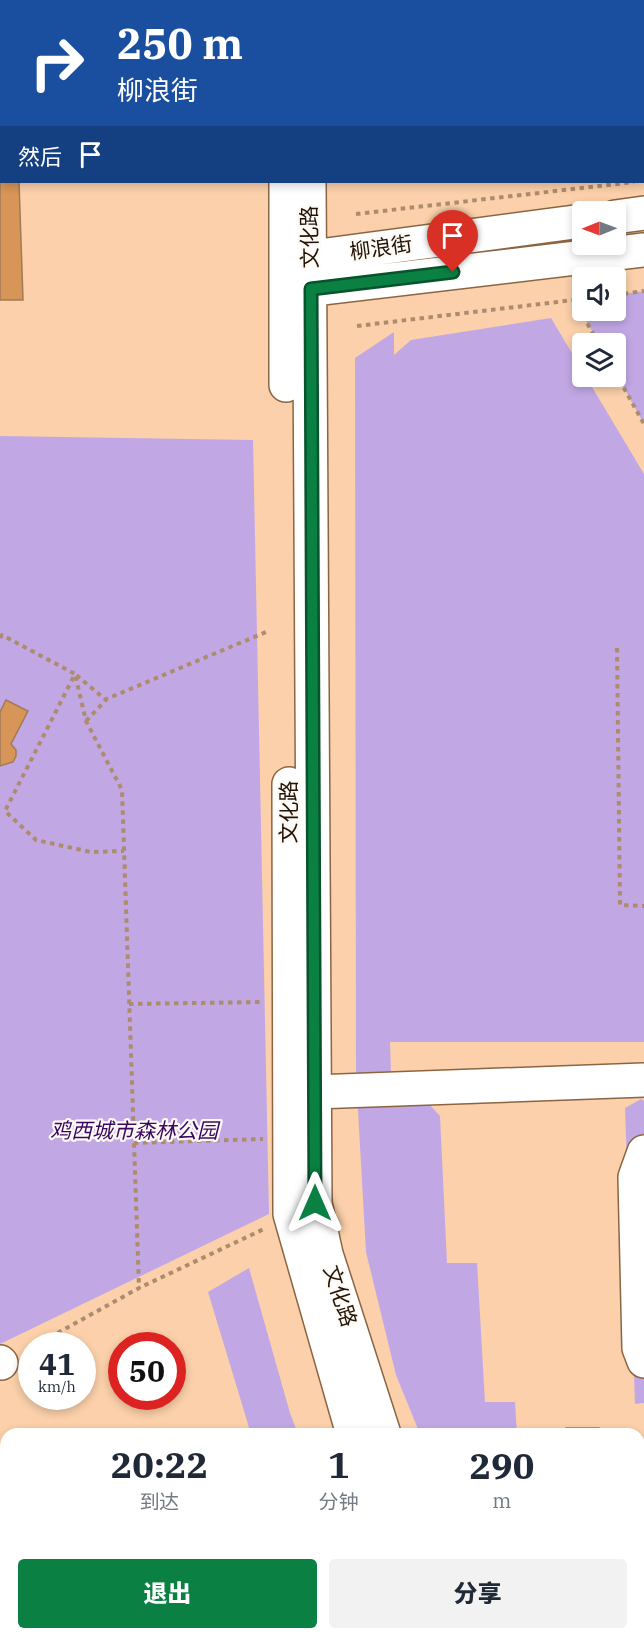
<!DOCTYPE html>
<html lang="zh">
<head>
<meta charset="utf-8">
<style>
  body { margin:0; font-family:"IBM Plex Serif","Noto Sans SC",serif; background:#f2f2f3; color:#1f2937; height:100vh; display:flex; flex-direction:column; font-size:22px; white-space:nowrap }
  * { box-sizing:border-box; margin:0 }
  p { font-size:20px; color:#747a83 }
  .icon { flex:none; width:33px; height:33px; fill:none; stroke:currentColor; stroke-width:2; stroke-linecap:round; stroke-linejoin:round }
  .map { position:relative; flex:1; overflow:hidden }
  .sheet { position:absolute; left:0px; top:1428px; width:645px; height:212px; display:flex; flex-direction:column; background:#fff; border-radius:18px 18px 0 0; box-shadow:0 3px 9px #0003 }
  .sheet>* { flex:none }
  .hud { position:absolute; left:0px; top:0px; width:645px; height:183px; box-shadow:0 3px 9px #0003; background:#1a4fa0; color:#fff; overflow:hidden }
  .needle { width:39px; rotate:269deg }
  .tools { position:absolute; left:572px; top:201px; display:grid; gap:12px }
  .tools a { display:grid; place-items:center; width:54px; height:54px; border-radius:6px; background:#fff; box-shadow:0 3px 9px #0003; font-size:30px }
  .speed { position:absolute; left:18px; top:1332px; display:flex; gap:12px; font-size:30px; font-weight:700; text-align:center }
  .speed>* { display:grid; place-content:center; width:78px; height:78px; border-radius:50%; background:#fff; box-shadow:0 3px 9px #0003; line-height:1 }
  .speed small { font-size:15px; font-weight:400 }
  .speed .limit { border:9px solid #d22; background:#fff; color:#111 }
  .pin { position:absolute; display:grid; place-items:center; width:51px; height:51px; color:#fff; margin:-62px -26px; border-radius:50% 50% 50% 0; rotate:-45deg; box-shadow:0 0 6px #0007 }
  .pin .icon { rotate:45deg }
  .me { position:absolute; width:66px; margin:-33px; rotate:0deg; stroke-linejoin:round; filter:drop-shadow(0 0 4px #0008) }
  .turn { display:flex; align-items:center; gap:21px; height:126px; padding:0 18px; font-size:27px }
  .turn .icon { width:78px; height:78px; stroke-width:2.5 }
  .turn b { display:block; font-size:42px; line-height:51px }
  .then { display:flex; align-items:center; height:57px; padding:0 18px; background:#0003; gap:12px; font-size:22px }
  .eta { display:flex; justify-content:space-evenly; align-items:center; height:102px; text-align:center }
  .eta b { font-size:36px; font-weight:800; line-height:42px }
  .primary-button { display:flex; gap:12px; margin-top:auto; padding:12px 18px }
  .primary-button a { flex:1; height:69px; border-radius:6px; background:#0b8043; color:#fff; font-size:24px; font-weight:800; line-height:69px; text-align:center }
  .primary-button a+a { background:#f2f2f3; color:#1f2937 }
  .map>svg:first-child { display:block }
  .green { fill:#c1a8e5 }
  .building { fill:#d79557; stroke:#a27a57; stroke-width:1.5 }
  .lines { fill:none; stroke-linecap:round; stroke-linejoin:round }
  .minor-casing { stroke:#8b6542; stroke-width:36 }
  .major-casing { stroke:#8b6542; stroke-width:36 }
  .path { stroke:#ad8c6e; stroke-width:4; stroke-dasharray:4.5 4.5; stroke-linecap:butt }
  .minor { stroke:#fff; stroke-width:33 }
  .major { stroke:#fff; stroke-width:33 }
  .route-casing { stroke:#07532c; stroke-width:15 }
  .route { stroke:#0b8043; stroke-width:10 }
  .labels { text-anchor:middle; stroke-width:4.5; stroke-linejoin:round; paint-order:stroke }
  .street-label { font-size:21px; fill:#221305; stroke:#fdf9f5 }
  .park-label { font-size:21px; font-style:italic; fill:#3a0662; stroke:#fdf9f5 }
</style>
</head>
<body>
<div class="map">
<svg width="644" height="1639" viewBox="0 0 644 1639">
  <rect width="100%" height="100%" fill="#fbd0aa"/>
  <path class="green" d="M644 291V424L615 372V344L599 343 574 300 582 299V310H615V295Z
    M551 318 582 370V376L586 377 644 474V1042H390L392 1103H428L440 1116 447 1263H477L485 1402H515L517 1434H420L396 1375 366 1252 356 1075 355 358 394 332V355L411 340Z
    M0 436 253 440 269 1214 0 1344Z
    M641 1099 644 1101V1403L635 1404 625 1108Z
    M249 1268 290 1413 298 1434H251L208 1292Z
    M639 1445H644V1639H523L519 1634H639Z"/>
  <path class="building" d="M0 78 2 182H19L23 300H0Z
    M6 700 28 711 11 744 16 750V756L13 762 0 766V712Z
    M566 1428H599V1434H566Z"/>
  <g class="lines">
    <g class="minor-casing">
      <path id="minor" d="M314 1092 644 1080
        M644 1152 635 1177 639 1348 644 1361
        M0 1362 1 1363"/>
    </g>
    <g class="major-casing">
      <path id="major" d="M309 0V2
        M286 2V0
        M286 182V385
        M309 182 315 1203 326 1254 384 1434
        M615 217 644 213
        M289 260 582 221
        M288 292 644 250
        M289 784 290 1214 353 1434
        M450 1634 453 1639
        M481 1634 484 1639"/>
    </g>
    <path class="path" d="M356 214 634 182
      M615 295 644 291
      M574 300 599 344
      M357 326 582 299
      M615 372 644 424
      M0 638 2 635 75 674 5 811 36 840 91 852 124 851
      M617 648 620 905 644 906
      M104 700 266 632
      M86 721 106 700 75 674 86 721 122 790 139 1288
      M129 1004 262 1002
      M134 1143 263 1139
      M34 1346 139 1288 266 1228
      M0 1516 6 1535
      M53 1634 58 1639"/>
    <use href="#minor" class="minor"/>
    <use href="#major" class="major"/>
  </g>
  <g class="lines">
    <g class="route-casing">
      <path id="route" d="M315 1203 311 289 453 272"/>
    </g>
    <use href="#route" class="route"/>
  </g>
  <g class="labels">
    <g class="street-label">
      <text transform="translate(310 237) rotate(-91)" y="7">文化路</text>
      <text transform="translate(381 248) rotate(-8)" y="7">柳浪街</text>
      <text transform="translate(289 812) rotate(-90)" y="7">文化路</text>
      <text transform="translate(340 1296) rotate(72)" y="7">文化路</text>
    </g>
    <g class="park-label">
      <text x="134" y="1138">鸡西城市森林公园</text>
    </g>
  </g>
</svg>
<div class="tools">
<a><svg class="needle" viewBox="-14 -14 28 28"><path d="M0-13l5 13h-10z" fill="#e53935"/><path d="M0 13l5-13h-10z" fill="#747a83"/></svg></a>
<a><svg class="icon" aria-label="sound" viewBox="0 0 24 24"><path d="M4 9h4l5-4v14l-5-4H4zM17 9q2 3 0 6"/></svg></a>
<a><svg class="icon" aria-label="layers" viewBox="0 0 24 24"><path d="M12 4l9 5-9 5-9-5zM3 14l9 5 9-5"/></svg></a>
</div>
<div class="speed"><div>41<small>km/h</small></div><div class="limit">50</div></div>
<div class="pin" style="left:453px;top:272px;background:#d93025"><svg class="icon" aria-label="arrive" viewBox="0 0 24 24"><path d="M6 21V4h12l-3 4 3 4H6"/></svg></div>
<svg class="me" style="left:315px;top:1203px" viewBox="-20 -20 40 40"><path d="M0-17L14 15 0 8-14 15z" fill="#0b8043" stroke="#fff" stroke-width="4"/></svg>
<div class="hud">
<div class="turn"><svg class="icon" aria-label="right" viewBox="0 0 24 24"><path d="M7 20v-9h11M14 6l5 5-5 5"/></svg><div><b>250 m</b>柳浪街</div></div>
<div class="then">然后<svg class="icon" aria-label="arrive" viewBox="0 0 24 24"><path d="M6 21V4h12l-3 4 3 4H6"/></svg></div>
</div>
<section class="sheet">
<div class="eta">
<div><b>20:22</b><p>到达</p></div>
<div><b>1</b><p>分钟</p></div>
<div><b>290</b><p>m</p></div>
</div>
<div class="primary-button"><a>退出</a><a>分享</a></div>
</section>
</div>
</body>
</html>
